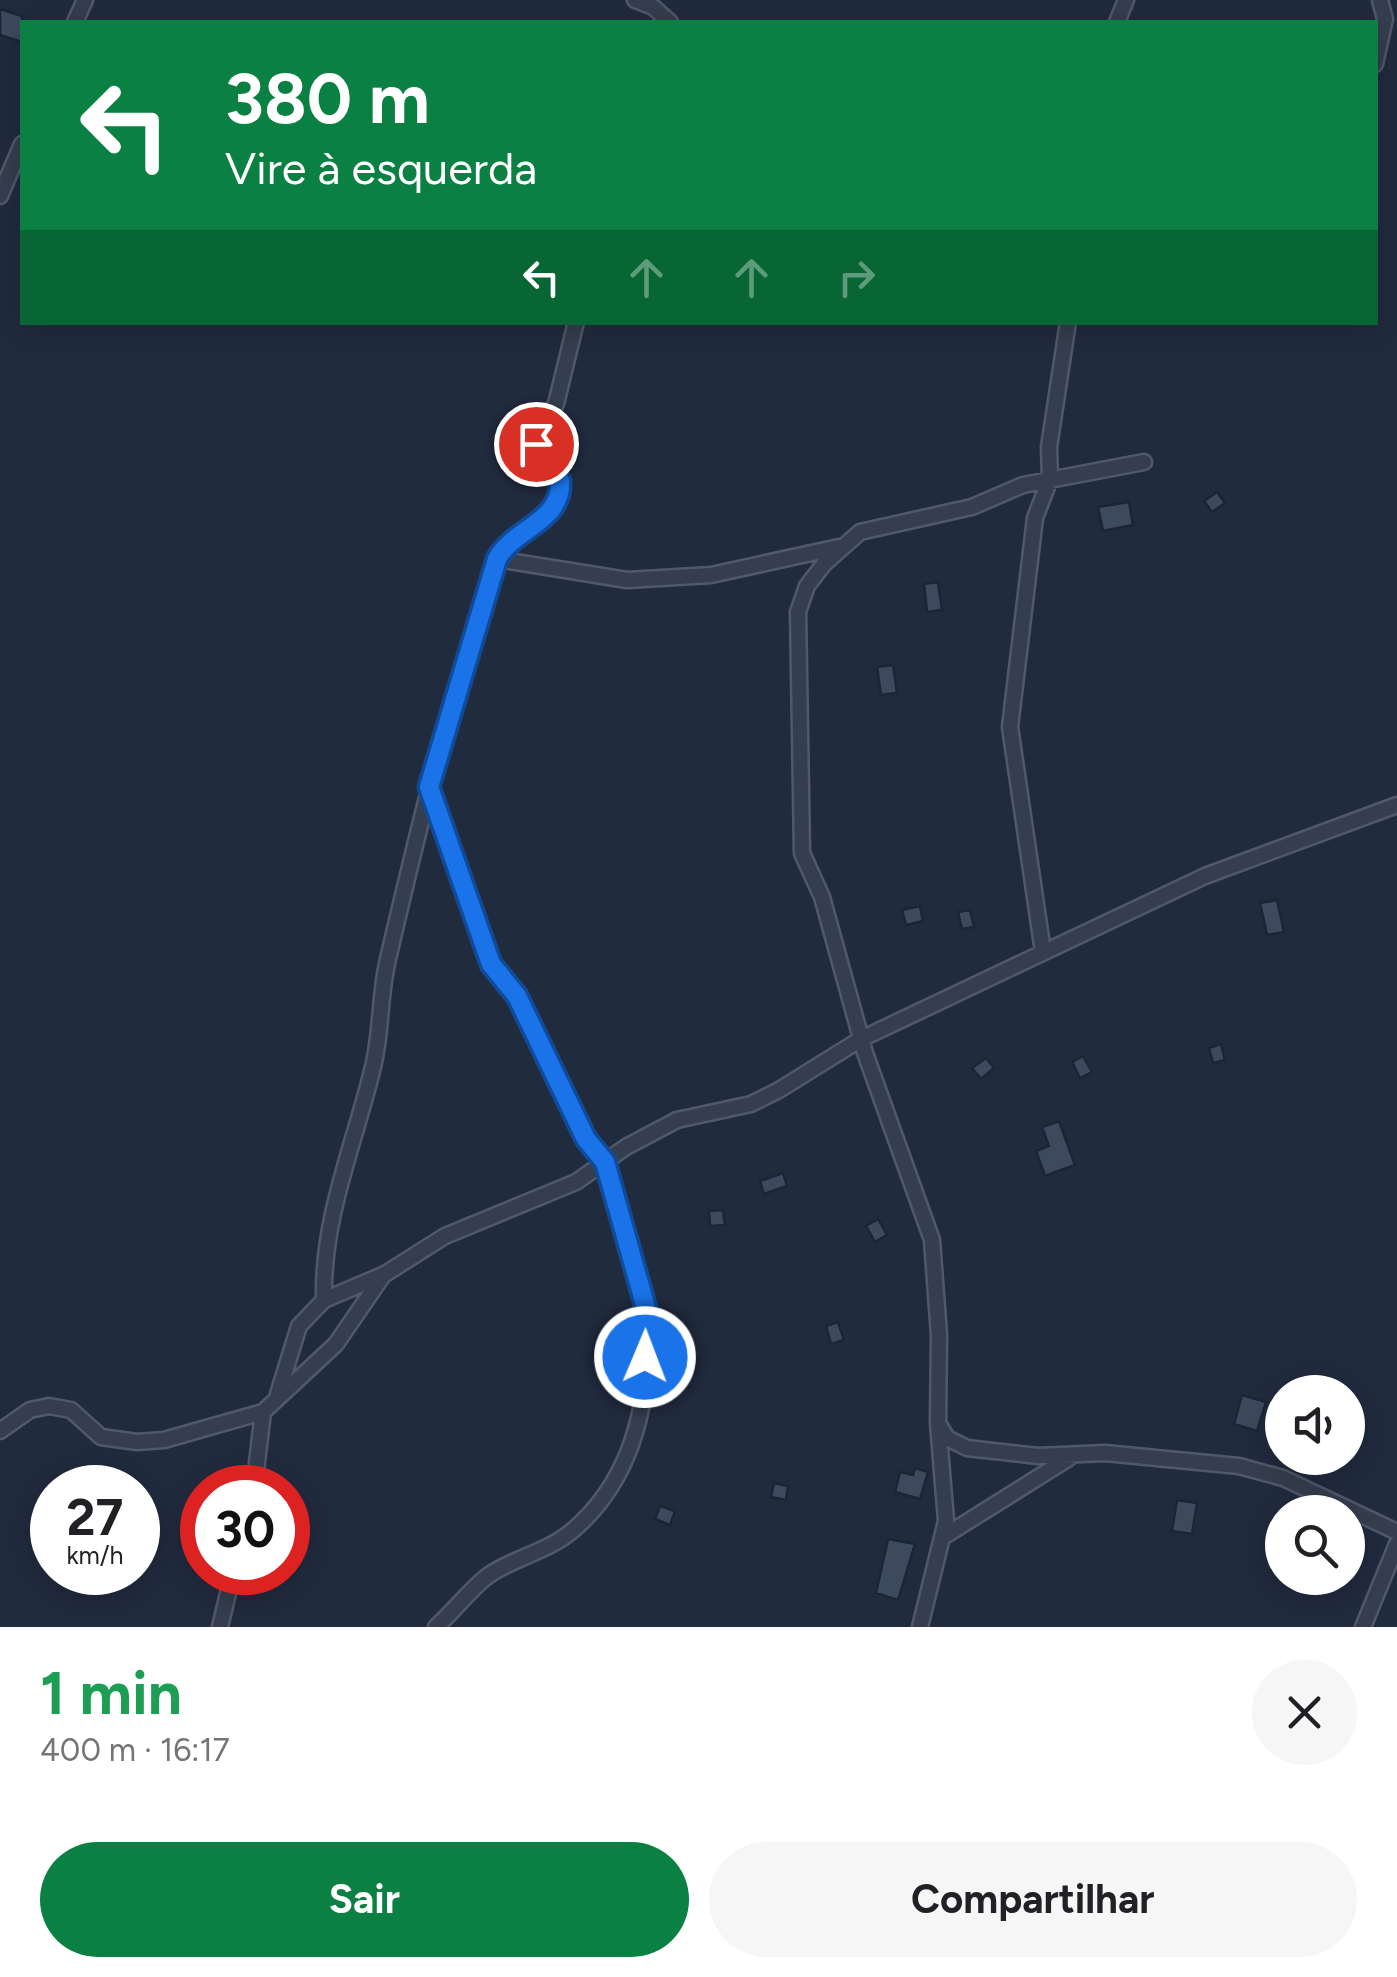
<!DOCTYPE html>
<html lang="pt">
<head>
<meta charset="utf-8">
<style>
  body { margin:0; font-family:Figtree,sans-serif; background:#f6f6f6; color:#202124; height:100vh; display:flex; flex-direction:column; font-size:38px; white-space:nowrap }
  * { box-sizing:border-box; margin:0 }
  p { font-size:32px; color:#757577 }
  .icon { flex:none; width:55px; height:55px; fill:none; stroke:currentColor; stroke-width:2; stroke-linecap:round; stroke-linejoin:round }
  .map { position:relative; height:1627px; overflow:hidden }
  .panel { display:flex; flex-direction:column; background:#fff; flex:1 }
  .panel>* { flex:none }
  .top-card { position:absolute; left:20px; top:20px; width:1358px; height:305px; border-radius:0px; box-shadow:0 5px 25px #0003; background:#0b8043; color:#fff; overflow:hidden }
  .fabs { position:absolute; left:1265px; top:1375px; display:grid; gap:20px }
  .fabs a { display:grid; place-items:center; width:100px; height:100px; border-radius:50%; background:#fff; box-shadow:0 5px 25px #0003; font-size:50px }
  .speed { position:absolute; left:30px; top:1465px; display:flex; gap:20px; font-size:50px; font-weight:700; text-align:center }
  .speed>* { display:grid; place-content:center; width:130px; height:130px; border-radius:50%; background:#fff; box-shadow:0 5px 25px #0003; line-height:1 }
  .speed small { font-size:25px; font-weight:400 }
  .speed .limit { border:15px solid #d22; background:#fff; color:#111 }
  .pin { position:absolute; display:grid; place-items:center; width:85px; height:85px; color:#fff; margin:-42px; border:5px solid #fff; border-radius:50%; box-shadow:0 2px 10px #0007 }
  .me { position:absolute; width:110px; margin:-55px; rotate:1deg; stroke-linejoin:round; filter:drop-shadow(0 0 8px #0008) }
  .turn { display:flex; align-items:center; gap:35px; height:210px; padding:0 40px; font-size:45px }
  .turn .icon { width:130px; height:130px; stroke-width:2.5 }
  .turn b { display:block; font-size:70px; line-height:85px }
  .lanes { display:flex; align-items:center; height:95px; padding:0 40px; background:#0003; justify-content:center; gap:50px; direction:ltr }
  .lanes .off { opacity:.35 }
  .round { display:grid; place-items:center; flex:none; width:105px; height:105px; border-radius:52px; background:#f6f6f6 }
  .summary { display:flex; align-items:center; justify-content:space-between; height:170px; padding:0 40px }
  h1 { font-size:60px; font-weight:700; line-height:75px; color:#1e9e55 }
  .action { display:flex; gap:20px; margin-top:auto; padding:20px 40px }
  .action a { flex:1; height:115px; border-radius:60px; background:#0b8043; color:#fff; font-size:40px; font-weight:700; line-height:115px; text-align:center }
  .action a+a { background:#f6f6f6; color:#202124 }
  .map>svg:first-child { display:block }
  .building { fill:#3d495d; stroke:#1d2534; stroke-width:2.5 }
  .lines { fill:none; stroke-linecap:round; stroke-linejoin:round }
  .minor-casing { stroke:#515869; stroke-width:19 }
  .minor { stroke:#353e4e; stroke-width:14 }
  .route-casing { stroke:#114b97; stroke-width:25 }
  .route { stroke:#1a73e8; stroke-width:18 }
</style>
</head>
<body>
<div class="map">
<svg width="1397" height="1627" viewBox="0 0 1397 1627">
  <rect width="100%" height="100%" fill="#212b3e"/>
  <path class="building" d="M0 9 22 16V42L0 35Z
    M1217 492 1225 503 1212 512 1204 501Z
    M1129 502 1133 525 1103 531 1098 507Z
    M938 582 942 610 927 612 924 584Z
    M893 665 897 693 881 695 877 667Z
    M1277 900 1284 932 1267 935 1260 903Z
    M920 906 923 921 906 925 902 910Z
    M970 910 974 927 962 929 958 912Z
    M1221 1044 1225 1060 1213 1063 1209 1048Z
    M1083 1056 1092 1072 1080 1078 1072 1062Z
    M986 1058 994 1068 981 1079 972 1068Z
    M1059 1121 1075 1165 1045 1176 1036 1151 1049 1146 1042 1127Z
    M783 1173 787 1186 764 1194 760 1181Z
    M723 1210 725 1225 710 1226 709 1211Z
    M878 1219 887 1235 875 1242 866 1226Z
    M838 1322 844 1340 831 1344 826 1326Z
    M1242 1395 1266 1402 1257 1431 1234 1424Z
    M915 1468 928 1472 920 1499 895 1492 900 1472 913 1475Z
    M774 1483 788 1486 786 1500 771 1497Z
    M1177 1500 1197 1503 1192 1534 1172 1531Z
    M660 1506 675 1511 670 1525 655 1519Z
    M888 1539 915 1544 898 1600 876 1593Z"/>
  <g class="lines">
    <g class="minor-casing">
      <path id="minor" d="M635 0 653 7 670 22
        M75 22 85 0
        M1117 22 1126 0
        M1375 64 1385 19 1380 0
        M0 196 22 144
        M1144 462 1023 485 972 507 860 532 824 564 807 586 798 612 802 853 822 897 865 1053 932 1240 939 1335 938 1423 947 1438 967 1448 1038 1456 1105 1453 1239 1466 1283 1478 1397 1532
        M497 559 627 580 711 575 839 547
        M429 787 491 964 517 996 586 1139 605 1162 646 1307C652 1390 638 1475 572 1531 546 1553 511 1558 485 1578 468 1592 453 1612 436 1627
        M1043 952 1010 727 1035 518 1050 479 1049 447 1068 322
        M324 1300C322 1219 353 1148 372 1071 382 1034 379 996 388 959 419 826 451 693 496 564 509 526 563 525 561 479L539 455 537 431 556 404 576 322
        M278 1394 299 1326 324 1300 385 1274 445 1236 576 1182 626 1147 677 1120 751 1104 779 1090 861 1039 1205 876 1397 805
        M0 1431 30 1410 49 1406 71 1410 101 1437 137 1442 164 1440 263 1412 336 1344 384 1274
        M254 1488 263 1412
        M943 1537 1069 1458
        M220 1627 233 1572
        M920 1627 946 1521 938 1423
        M1363 1627 1397 1544"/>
    </g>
    <use href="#minor" class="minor"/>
  </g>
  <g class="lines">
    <g class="route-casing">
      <path id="route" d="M536 444 539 455 560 480C563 522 515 527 497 559L429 787 491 964 517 996 586 1139 605 1162 646 1308 645 1357"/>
    </g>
    <use href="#route" class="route"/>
  </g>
</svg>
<div class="fabs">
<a><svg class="icon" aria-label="sound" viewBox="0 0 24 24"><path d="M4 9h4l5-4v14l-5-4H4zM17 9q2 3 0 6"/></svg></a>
<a><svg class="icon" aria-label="search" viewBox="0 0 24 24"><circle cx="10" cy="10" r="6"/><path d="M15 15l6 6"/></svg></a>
</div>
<div class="speed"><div>27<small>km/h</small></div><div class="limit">30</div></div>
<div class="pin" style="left:536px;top:444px;background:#d93025"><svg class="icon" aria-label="arrive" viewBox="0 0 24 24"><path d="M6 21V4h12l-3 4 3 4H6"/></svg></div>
<svg class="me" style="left:645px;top:1357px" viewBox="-20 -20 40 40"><circle r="17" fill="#1a73e8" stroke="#fff" stroke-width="3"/><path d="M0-11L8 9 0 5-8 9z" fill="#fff"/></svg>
<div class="top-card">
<div class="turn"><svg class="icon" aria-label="left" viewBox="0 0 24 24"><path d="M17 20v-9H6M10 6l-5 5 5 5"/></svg><div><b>380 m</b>Vire à esquerda</div></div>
<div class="lanes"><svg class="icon" aria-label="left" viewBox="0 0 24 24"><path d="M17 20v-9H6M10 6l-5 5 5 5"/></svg><svg class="icon off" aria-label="ahead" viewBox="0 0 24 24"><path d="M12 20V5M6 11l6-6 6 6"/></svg><svg class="icon off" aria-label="ahead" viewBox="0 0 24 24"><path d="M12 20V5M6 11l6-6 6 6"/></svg><svg class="icon off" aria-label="right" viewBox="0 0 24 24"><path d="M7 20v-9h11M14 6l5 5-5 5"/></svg></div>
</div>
</div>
<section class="panel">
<div class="summary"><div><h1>1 min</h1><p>400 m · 16:17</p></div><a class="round"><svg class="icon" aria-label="close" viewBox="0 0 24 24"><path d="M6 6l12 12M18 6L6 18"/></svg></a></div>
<div class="action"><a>Sair</a><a>Compartilhar</a></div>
</section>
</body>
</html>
